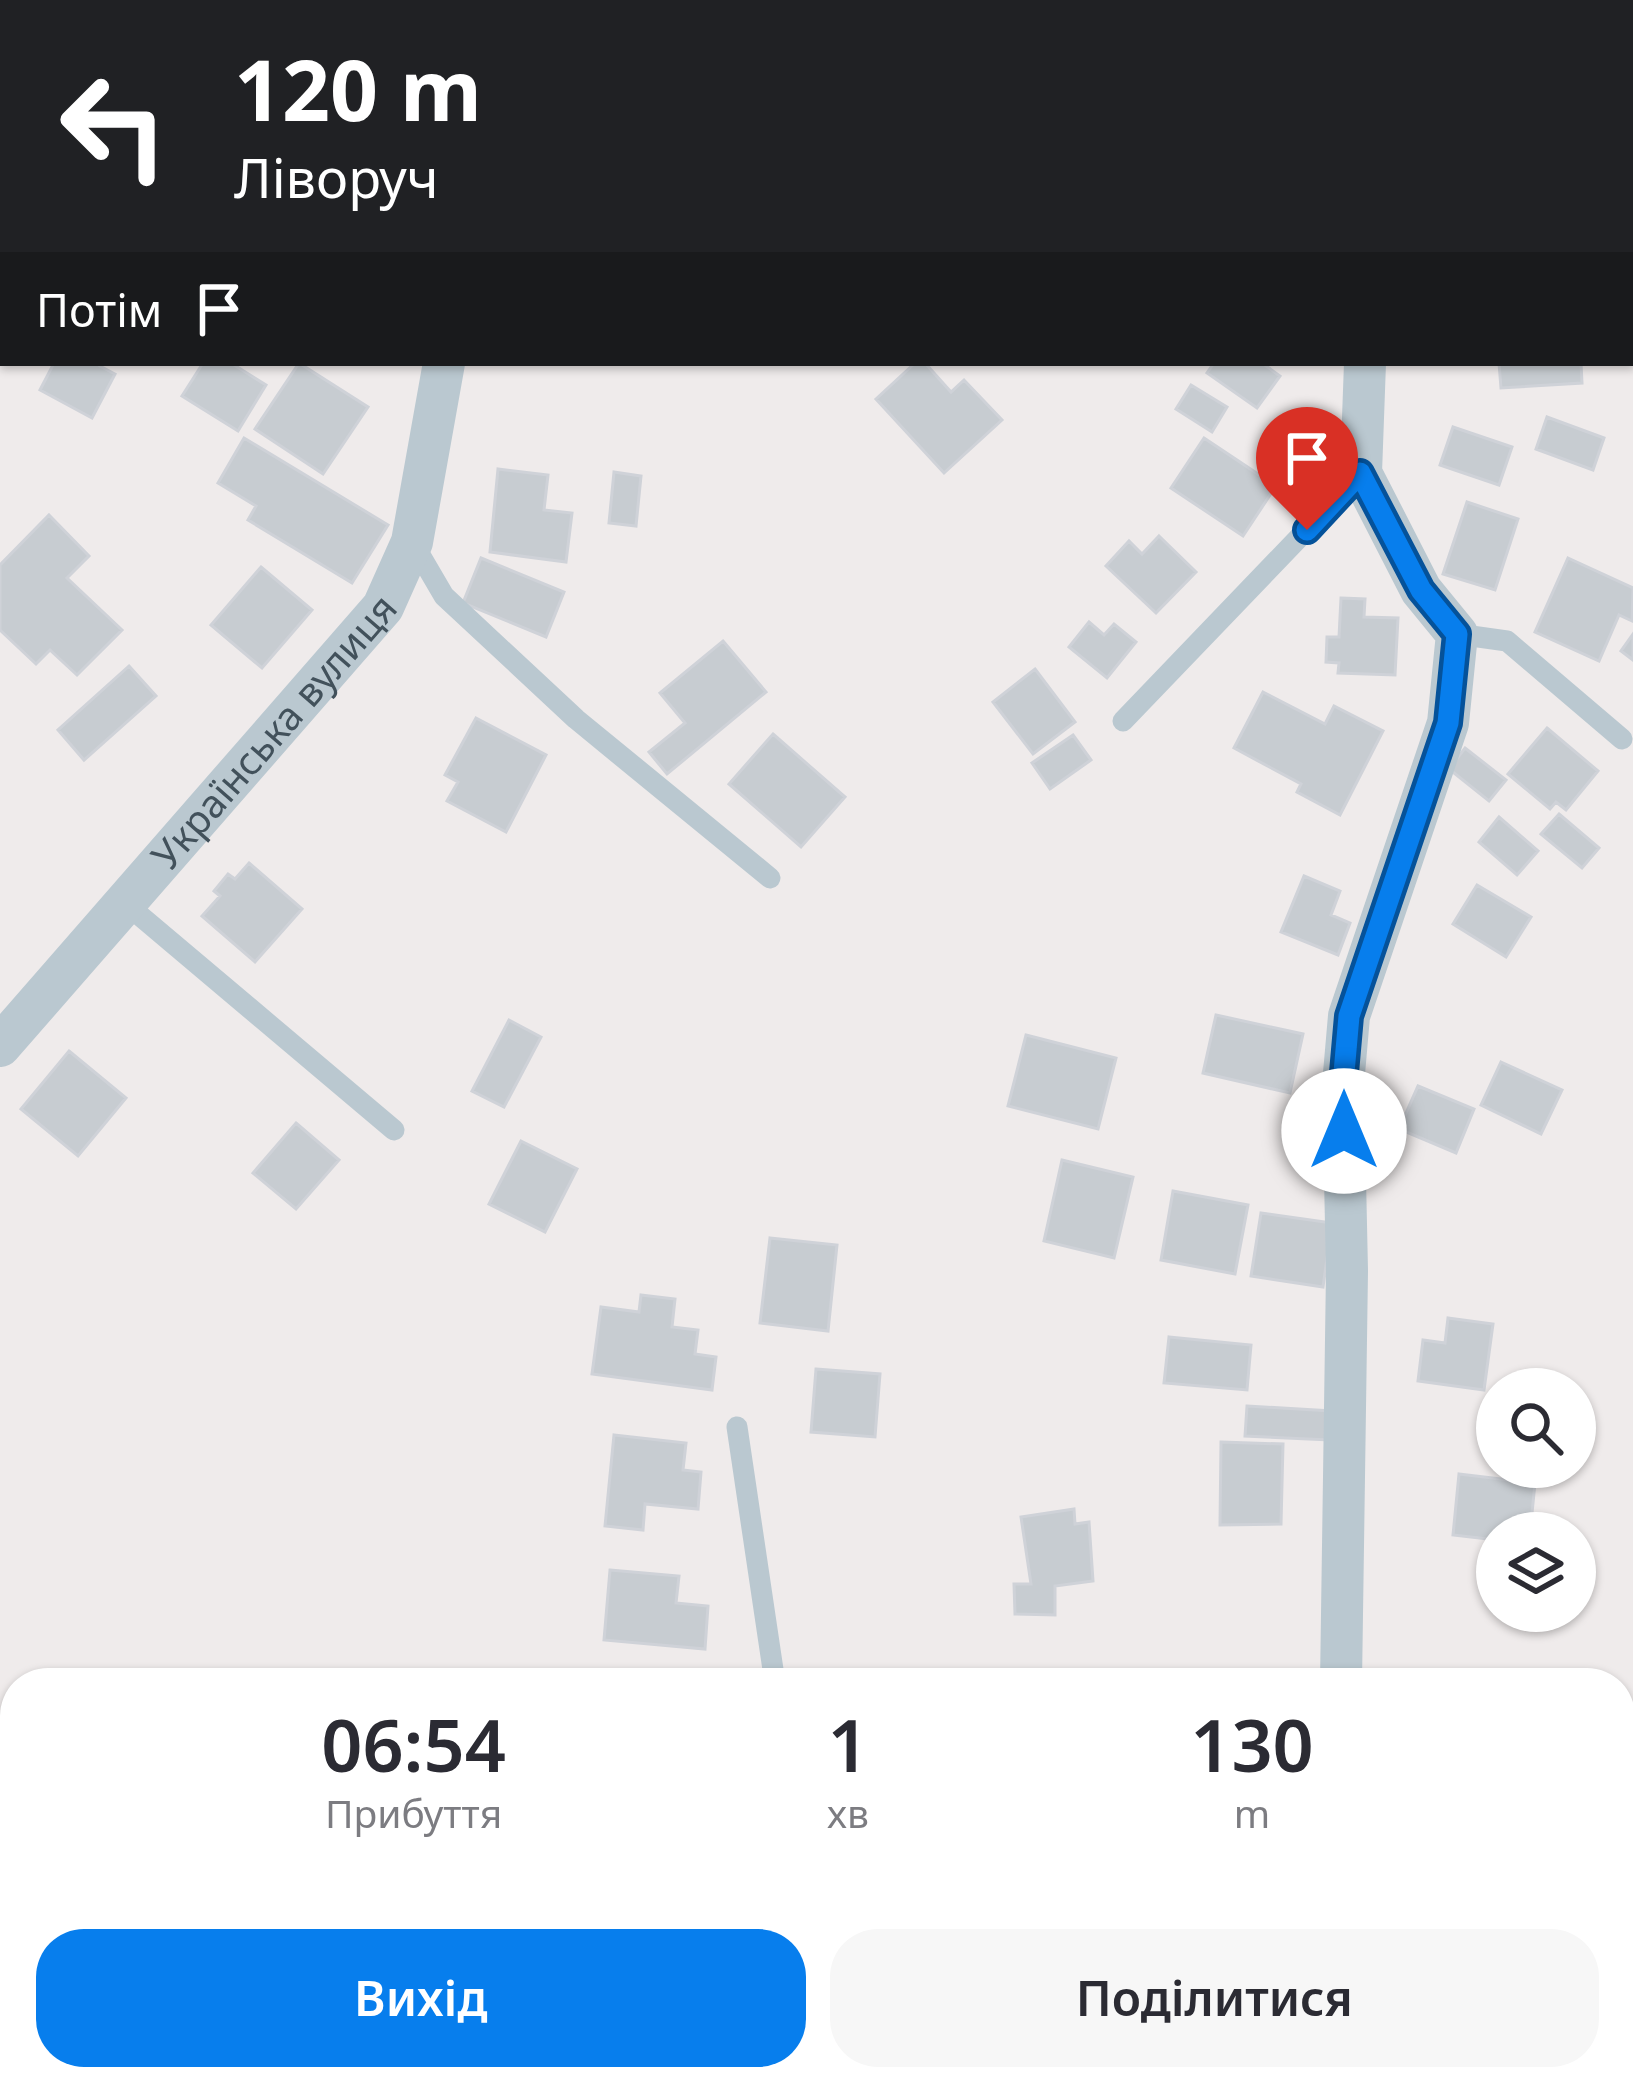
<!DOCTYPE html>
<html lang="uk">
<head>
<meta charset="utf-8">
<style>
  body { margin:0; font-family:"Noto Sans",sans-serif; background:#f7f7f7; color:#2b2b33; height:100vh; display:flex; flex-direction:column; font-size:45px; white-space:nowrap }
  * { box-sizing:border-box; margin:0 }
  p { font-size:39px; color:#7c7c81 }
  .icon { flex:none; width:66px; height:66px; fill:none; stroke:currentColor; stroke-width:2; stroke-linecap:round; stroke-linejoin:round }
  .map { position:relative; flex:1; overflow:hidden }
  .panel { position:absolute; left:0px; top:1668px; width:1635px; height:423px; display:flex; flex-direction:column; background:#fff; border-radius:48px 48px 0 0; box-shadow:0 3px 9px #0004 }
  .panel>* { flex:none }
  .top-card { position:absolute; left:0px; top:0px; width:1635px; height:366px; box-shadow:0 3px 9px #0004; background:#202124; color:#fff; overflow:hidden }
  .tools { position:absolute; left:1476px; top:1368px; display:grid; gap:24px }
  .tools a { display:grid; place-items:center; width:120px; height:120px; border-radius:50%; background:#fff; box-shadow:0 3px 9px #0004; font-size:60px }
  .pin { position:absolute; display:grid; place-items:center; width:102px; height:102px; color:#fff; margin:-123px -51px; border-radius:50% 50% 50% 0; rotate:-45deg; box-shadow:0 0 12px #0007 }
  .pin .icon { rotate:45deg }
  .me { position:absolute; width:132px; margin:-66px; rotate:0deg; stroke-linejoin:round; filter:drop-shadow(0 0 9px #0008) }
  .turn { display:flex; align-items:center; gap:42px; height:252px; padding:0 36px; font-size:54px }
  .turn .icon { width:156px; height:156px; stroke-width:2.5 }
  .turn b { display:block; font-size:84px; line-height:102px }
  .then { display:flex; align-items:center; height:114px; padding:0 36px; background:#0003; gap:24px; font-size:45px }
  .eta { display:flex; justify-content:space-evenly; align-items:center; height:204px; text-align:center }
  .eta b { font-size:72px; font-weight:600; line-height:84px }
  .primary-button { display:flex; gap:24px; margin-top:auto; padding:24px 36px }
  .primary-button a { flex:1; height:138px; border-radius:48px; background:#077eed; color:#fff; font-size:48px; font-weight:600; line-height:138px; text-align:center }
  .primary-button a+a { background:#f7f7f7; color:#2b2b33 }
  .map>svg:first-child { display:block }
  .building { fill:#c7ccd1; stroke:#cfd2d8; stroke-width:3 }
  .lines { fill:none; stroke-linecap:round; stroke-linejoin:round }
  .service { stroke:#bac8d0; stroke-width:21 }
  .minor { stroke:#bac8d0; stroke-width:42 }
  .route-casing { stroke:#05529a; stroke-width:30 }
  .route { stroke:#077eed; stroke-width:21 }
  .labels { text-anchor:middle; stroke-width:9; stroke-linejoin:round; paint-order:stroke }
  .street-label { font-size:39px; fill:#42515b; stroke:#fff }
</style>
</head>
<body>
<div class="map">
<svg width="1633" height="2089" viewBox="0 0 1633 2089">
  <rect width="100%" height="100%" fill="#efebeb"/>
  <path class="building" d="M861 0H951L860 3Z
    M1222 0H1290L1285 3Z
    M1302 0H1354L1355 3H1304Z
    M54 363H102L100 366 115 374 92 418 40 390Z
    M203 363H231L266 385 238 431 182 396Z
    M299 363 368 407 323 474 255 429Z
    M915 363H925L951 392 964 380 1002 420 944 473 876 399Z
    M1214 363H1262L1280 376 1257 408 1207 373Z
    M1499 363H1581L1582 383 1501 388Z
    M1191 385 1227 407 1212 432 1176 409Z
    M1547 417 1604 438 1593 470 1536 449Z
    M1453 427 1512 447 1499 485 1440 465Z
    M244 438 388 525 352 583 248 520 256 506 218 483Z
    M1204 438 1276 486 1243 536 1171 488Z
    M498 469 548 475 544 510 572 513 566 562 490 552Z
    M614 472 641 476 636 526 609 523Z
    M1467 502 1518 519 1495 590 1443 574Z
    M49 515 89 556 67 578 122 630 77 675 50 650 36 664 0 630V565Z
    M1159 536 1196 572 1156 613 1106 566 1129 541 1142 554Z
    M481 558 564 592 546 637 463 603Z
    M1568 558 1633 588 1632 621 1619 615 1599 661 1535 632Z
    M261 567 312 610 262 668 211 625Z
    M1341 598 1365 599 1364 617 1398 618 1395 675 1338 673 1339 663 1326 662 1327 637H1339Z
    M1089 622 1104 635 1114 624 1136 642 1107 678 1069 647Z
    M1633 634V660L1621 651Z
    M723 641 766 692 667 774 649 752 685 723 660 693Z
    M129 666 156 696 84 760 58 730Z
    M1035 669 1075 722 1033 754 993 702Z
    M1263 692 1325 724 1334 706 1383 731 1340 815 1297 792 1301 784 1234 748Z
    M476 718 546 755 506 832 447 801 458 782 445 775Z
    M1547 728 1598 771 1566 810 1556 802 1550 809 1508 774Z
    M773 734 845 797 801 847 729 784Z
    M1073 735 1091 760 1050 789 1032 763Z
    M1465 748 1506 780 1489 801 1449 769Z
    M1559 814 1599 848 1582 868 1541 834Z
    M1499 817 1538 851 1517 875 1479 842Z
    M249 863 302 909 255 962 202 916 220 896 214 891 228 874 235 879Z
    M1304 876 1340 891 1331 915 1350 923 1338 955 1281 932Z
    M1477 885 1531 917 1506 957 1453 924Z
    M1216 1015 1303 1034 1290 1093 1203 1073Z
    M509 1020 541 1037 504 1107 472 1091Z
    M1026 1035 1116 1058 1098 1129 1008 1106Z
    M69 1051 126 1098 78 1156 21 1109Z
    M1501 1062 1562 1090 1541 1134 1481 1105Z
    M1418 1086 1474 1109 1456 1153 1399 1129Z
    M296 1123 339 1160 296 1209 253 1173Z
    M521 1141 577 1169 545 1232 489 1204Z
    M1062 1160 1133 1177 1114 1258 1044 1241Z
    M1173 1191 1248 1205 1235 1274 1161 1260Z
    M1261 1213 1332 1223 1323 1287 1251 1276Z
    M770 1238 837 1245 828 1331 760 1323Z
    M641 1295 675 1299 672 1327 698 1330 695 1354 716 1357 712 1390 592 1374 601 1307 639 1312Z
    M1448 1318 1493 1324 1484 1390 1418 1381 1423 1340 1445 1343Z
    M1169 1337 1251 1345 1247 1390 1164 1383Z
    M816 1369 880 1374 875 1437 811 1432Z
    M1247 1406 1331 1411 1329 1440 1245 1436Z
    M614 1435 686 1443 683 1470 701 1472 698 1509 645 1504 643 1530 605 1526Z
    M1221 1442 1283 1444 1281 1524 1220 1525Z
    M1459 1474 1535 1483 1530 1533H1497V1540L1453 1535Z
    M1074 1509 1075 1524 1089 1522 1093 1581 1055 1586V1615L1015 1614 1014 1584H1031L1021 1517Z
    M610 1570 679 1576 676 1603 708 1606 705 1649 604 1640Z
    M973 1675 1028 1679 1027 1683H973Z
    M15 1714V1829L0 1833V1718Z
    M1630 1811 1633 1812V1878L1620 1875V1846Z
    M1631 1936H1633V1999L1620 1998V1965L1628 1966Z
    M68 2076H155L160 2089H73Z
    M630 2076H718L720 2089H632Z
    M949 2076H1022L1023 2080 950 2089Z
    M1334 2076H1365V2089H1334Z
    M1053 2083 1054 2089H1011Z"/>
  <g class="lines">
    <path class="service" d="M413 543 444 596 576 719 770 878
      M1457 634 1507 641 1622 739
      M1123 721 1361 473
      M125 903 394 1130
      M737 1427 775 1683
      M1074 2076 1075 2089"/>
    <g class="minor">
      <path d="M509 3V0"/>
      <path d="M1531 3 1535 0"/>
      <path d="M0 127 3 128"/>
      <path id="s1" d="M0 1046 383 607 412 542 444 363"/>
      <path d="M1341 1683 1347 1271 1343 1085 1349 1016 1448 723 1457 634 1421 590 1361 473 1365 363"/>
      <path d="M0 2074 7 2089"/>
      <path d="M530 2076 534 2089"/>
      <path d="M355 2089 379 2076"/>
      <path d="M1489 2089 1490 2076"/>
    </g>
  </g>
  <g class="lines">
    <g class="route-casing">
      <path id="route" d="M1307 530 1360 473 1421 590 1457 634 1448 723 1349 1016 1343 1084 1344 1131"/>
    </g>
    <use href="#route" class="route"/>
  </g>
  <g class="labels">
    <g class="street-label">
      <text dy="14" stroke="none"><textPath href="#s1" startOffset="417">Українська вулиця</textPath></text>
    </g>
  </g>
</svg>
<div class="tools">
<a><svg class="icon" aria-label="search" viewBox="0 0 24 24"><circle cx="10" cy="10" r="6"/><path d="M15 15l6 6"/></svg></a>
<a><svg class="icon" aria-label="layers" viewBox="0 0 24 24"><path d="M12 4l9 5-9 5-9-5zM3 14l9 5 9-5"/></svg></a>
</div>
<div class="pin" style="left:1307px;top:530px;background:#d93025"><svg class="icon" aria-label="arrive" viewBox="0 0 24 24"><path d="M6 21V4h12l-3 4 3 4H6"/></svg></div>
<svg class="me" style="left:1344px;top:1131px" viewBox="-20 -20 40 40"><circle r="19" fill="#fff"/><path d="M0-13L10 11 0 6-10 11z" fill="#077eed"/></svg>
<div class="top-card">
<div class="turn"><svg class="icon" aria-label="left" viewBox="0 0 24 24"><path d="M17 20v-9H6M10 6l-5 5 5 5"/></svg><div><b>120 m</b>Ліворуч</div></div>
<div class="then">Потім<svg class="icon" aria-label="arrive" viewBox="0 0 24 24"><path d="M6 21V4h12l-3 4 3 4H6"/></svg></div>
</div>
<section class="panel">
<div class="eta">
<div><b>06:54</b><p>Прибуття</p></div>
<div><b>1</b><p>хв</p></div>
<div><b>130</b><p>m</p></div>
</div>
<div class="primary-button"><a>Вихід</a><a>Поділитися</a></div>
</section>
</div>
</body>
</html>
